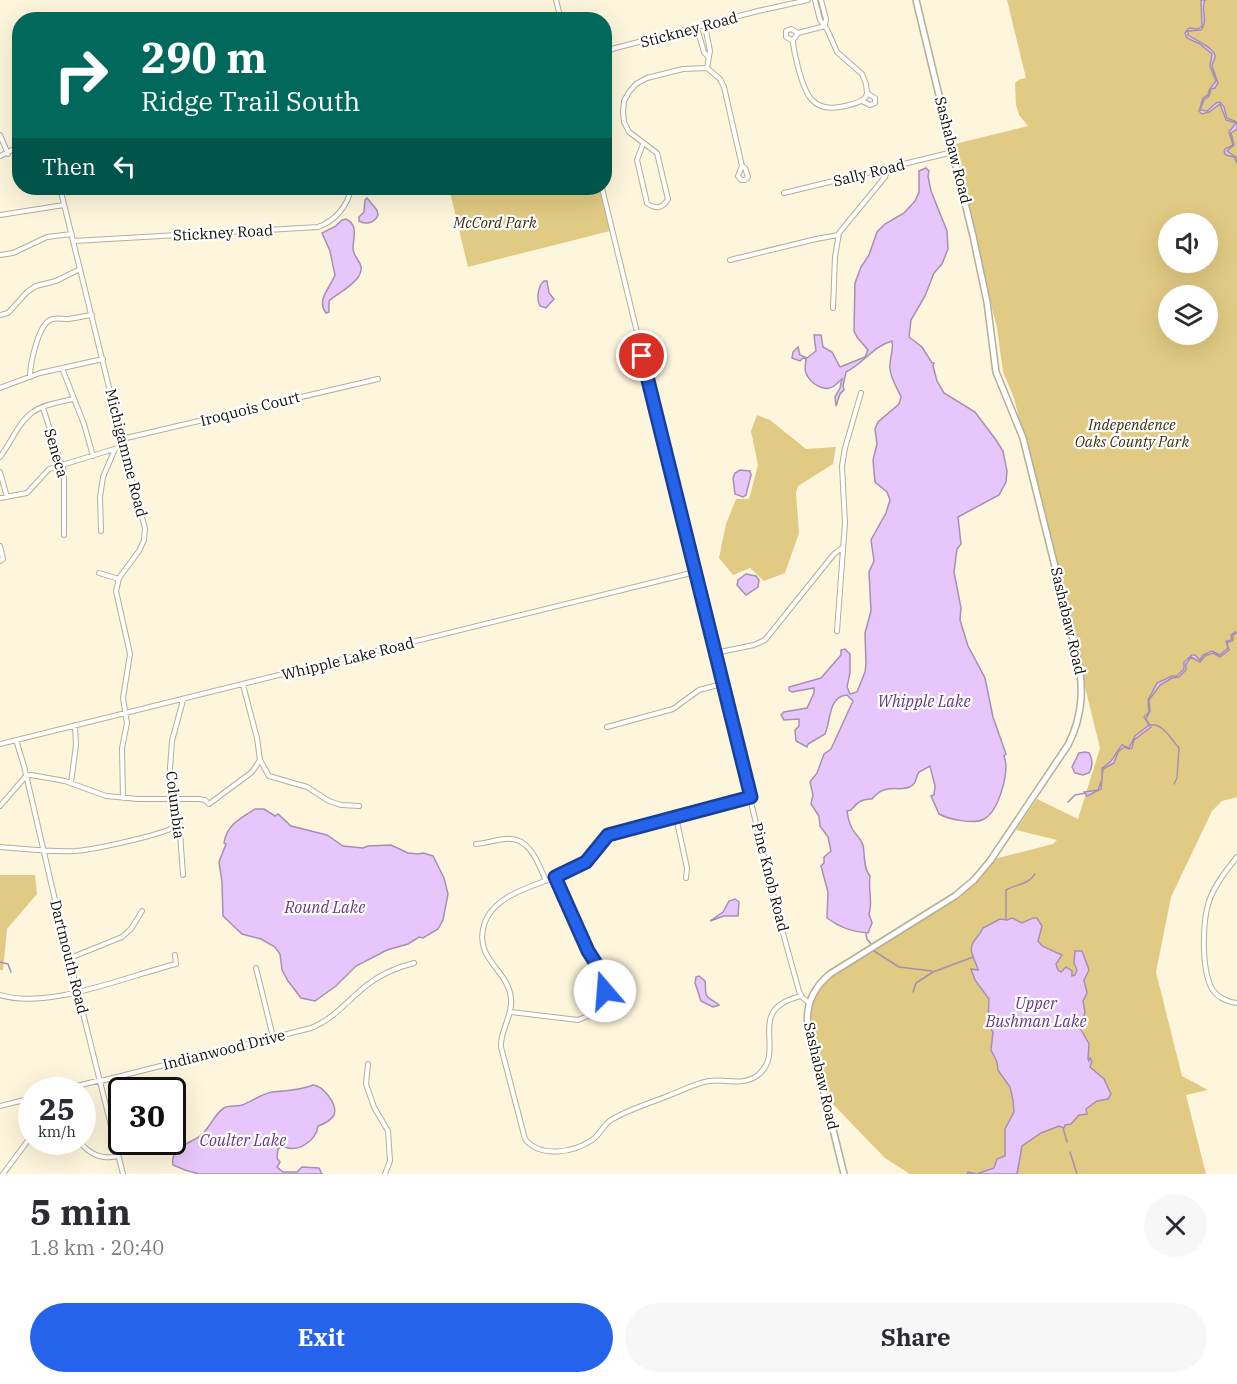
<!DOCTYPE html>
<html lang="en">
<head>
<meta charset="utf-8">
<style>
  body { margin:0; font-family:"IBM Plex Serif",serif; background:#f7f7f7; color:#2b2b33; height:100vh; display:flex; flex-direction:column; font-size:22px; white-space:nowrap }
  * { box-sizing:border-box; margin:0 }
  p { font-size:20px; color:#7c7c81 }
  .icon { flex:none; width:33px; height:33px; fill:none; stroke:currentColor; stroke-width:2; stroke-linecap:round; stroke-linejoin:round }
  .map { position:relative; height:1174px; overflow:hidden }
  .side { display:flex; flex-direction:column; background:#fff; flex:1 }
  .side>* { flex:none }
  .guide { position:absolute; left:12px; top:12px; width:600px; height:183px; border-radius:24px; box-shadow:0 6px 24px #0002; background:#00695c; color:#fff; overflow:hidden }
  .controls { position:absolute; left:1158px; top:213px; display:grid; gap:12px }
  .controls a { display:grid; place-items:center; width:60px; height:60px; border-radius:50%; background:#fff; box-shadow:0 6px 24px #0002; font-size:30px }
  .speed { position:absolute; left:18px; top:1077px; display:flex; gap:12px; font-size:30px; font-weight:700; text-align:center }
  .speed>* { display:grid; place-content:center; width:78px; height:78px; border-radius:50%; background:#fff; box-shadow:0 6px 24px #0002; line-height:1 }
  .speed small { font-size:15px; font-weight:400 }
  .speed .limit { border:3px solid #111; border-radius:9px; background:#fff; color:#111 }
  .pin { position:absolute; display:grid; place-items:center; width:51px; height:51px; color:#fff; margin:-26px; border:3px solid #fff; border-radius:50%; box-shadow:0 2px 6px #0007 }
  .me { position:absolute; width:66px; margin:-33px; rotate:342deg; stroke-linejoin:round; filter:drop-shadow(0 0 4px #0008) }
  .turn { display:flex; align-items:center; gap:21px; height:126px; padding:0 30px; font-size:27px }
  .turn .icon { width:78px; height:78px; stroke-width:2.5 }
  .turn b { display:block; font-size:42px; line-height:51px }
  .then { display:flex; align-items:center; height:57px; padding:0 30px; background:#0003; gap:12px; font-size:22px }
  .round { display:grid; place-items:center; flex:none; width:63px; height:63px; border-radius:32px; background:#f7f7f7 }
  .overview { display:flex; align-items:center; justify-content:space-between; height:102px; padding:0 30px }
  h1 { font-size:36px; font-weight:700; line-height:45px }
  .cta { display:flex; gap:12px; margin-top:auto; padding:12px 30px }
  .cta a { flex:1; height:69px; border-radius:36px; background:#2563eb; color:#fff; font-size:24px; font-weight:700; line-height:69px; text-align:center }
  .cta a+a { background:#f7f7f7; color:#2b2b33 }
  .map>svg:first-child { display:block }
  .green { fill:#e1ca83; fill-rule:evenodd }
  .water { fill:#e7c7fb; stroke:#a690b2; stroke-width:1.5 }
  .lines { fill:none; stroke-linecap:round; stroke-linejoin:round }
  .stream { stroke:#a690b2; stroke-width:1.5 }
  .minor-casing { stroke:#b6ae96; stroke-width:6 }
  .major-casing { stroke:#b6ae96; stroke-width:8 }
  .minor { stroke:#fff; stroke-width:4 }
  .major { stroke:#fff; stroke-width:5 }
  .route-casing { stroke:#184099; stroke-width:15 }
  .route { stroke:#2563eb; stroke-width:10 }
  .labels { text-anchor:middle; stroke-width:4.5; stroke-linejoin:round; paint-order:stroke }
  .street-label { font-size:15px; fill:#100e06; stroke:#fff }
  .park-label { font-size:15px; font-style:italic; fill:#3b3110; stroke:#fff }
  .water-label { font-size:16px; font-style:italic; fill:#683883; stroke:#fff }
</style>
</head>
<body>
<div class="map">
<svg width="1237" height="1174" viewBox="0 0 1237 1174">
  <rect width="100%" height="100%" fill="#fef6dc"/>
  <path class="green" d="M1007 0H1237V797L1222 801 1212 811 1171 897 1156 972 1182 1076 1208 1090 1186 1095 1206 1174H910L885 1158 826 1097 810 1028C808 1003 818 987 837 972L961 894 977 880 994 859 1053 844 1057 840 1016 830 1037 799 1078 819 1100 748 1014 398 1003 372 997 328 951 145 1028 126 1019 115 1016 105 1015 83 1020 79 1026 78ZM1168 224H1208V262H1168ZM1168 296H1208V334H1168Z
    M449 188H600L610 231 468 267Z
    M757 415 770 420 806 449 836 447 833 464 798 486 796 493 799 533 785 573 764 581 750 568 733 575 719 558 726 524 736 499H749L758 465 751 431Z
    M0 875H35L37 894 7 929 3 970H0Z"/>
  <path class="water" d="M1201 0H1205C1200 10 1209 21 1201 30L1188 31V35C1193 39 1215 48 1215 56 1215 60 1212 63 1212 66L1218 83 1215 88 1211 89 1209 96 1204 100 1200 110 1207 111 1216 103 1220 102 1224 107 1227 118 1237 122V129L1231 133 1234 145 1227 151 1237 158V163L1234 157 1226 155 1224 152 1225 149 1233 145 1229 132 1236 123 1226 120 1220 104 1209 112 1202 114 1199 111 1203 98 1208 95 1209 90 1216 81 1210 66 1212 54 1200 44 1187 38 1185 33 1189 28 1198 29 1202 26Z
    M926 168 929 171 928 176 931 191 947 231 948 249 942 264 934 273 925 296 911 320 909 337 922 347 932 363H934L933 366 937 381 944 393 975 412 996 440 1003 451 1007 471 1006 482 999 495 958 517 961 544 957 549 954 572 961 608 960 620 968 646 985 678 993 717 1006 754 1004 756C1010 771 999 811 984 819 974 825 948 819 939 814L931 796 934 795 935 786 930 766 919 772C916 776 917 781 913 785 902 794 886 781 872 799 862 798 857 803 851 810L847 811C848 818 850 827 855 833 858 837 861 839 863 845 865 853 863 869 870 876 868 889 873 903 869 914L872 923 868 933C852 932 840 928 827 918L828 892 821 866 824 863V857L831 851 828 837 820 826 819 816 811 804 813 795 810 782 817 773 824 754 831 749 853 701 847 695C828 696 831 721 825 734L808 744 807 747 796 741 795 730 799 726V719L784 720 781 715 784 712 807 708 814 693V688L792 692 789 690V687L821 678 841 655V650L845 649 850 654V673L847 687 850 694 857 692 865 672 866 664 865 633 871 611 869 572 874 561 871 540 886 513 890 500 887 492 875 482 873 460 877 444 875 429 878 422 899 404 901 397C897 387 891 380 890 369 889 359 894 350 892 341 873 346 863 364 846 372L843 386 844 390 840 394 836 406 835 397 840 388 842 379C839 381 837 384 834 386 824 393 810 383 806 373 804 368 806 363 806 359L803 358 800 361 792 358 793 352 798 347 800 355 807 358 816 351 814 335H821L823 347 832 352 840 367 865 357 868 350 857 337 854 331 855 283 861 267 869 255 877 232 885 224 904 213 915 201 919 192V171Z
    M367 198 377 210 378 215C375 223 366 225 359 221V217L364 212 365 200Z
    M346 219C359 225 353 238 353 249 354 260 366 263 359 276 352 287 338 293 329 301V312L326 313C316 300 330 288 335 275L330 251 322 233 336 226 342 220Z
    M544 281H547L549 293 554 299 546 308 540 306C536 299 538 286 544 281Z
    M740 470 750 471 751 475 746 495 743 497 735 494 733 478 735 473Z
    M746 574 756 576 759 580 758 587 746 595 737 585 738 580Z
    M1235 632 1237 633 1233 635V640L1227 643 1229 650 1220 657 1213 653 1205 656 1200 662 1191 657 1186 664V670L1179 677 1172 678 1160 685 1149 700 1150 711 1146 719 1151 727 1134 740 1132 748 1129 749 1124 747 1118 752 1114 763 1103 769 1101 789 1087 796 1084 792 1098 790 1102 779V768C1116 759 1112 757 1122 745L1129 748 1135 736 1149 725 1144 717 1149 712 1148 700 1157 683 1172 676H1177L1184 669V662L1192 655H1195L1200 660 1203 655 1212 651 1220 655 1228 648 1226 641 1232 640 1231 635Z
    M1085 752 1089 753C1093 760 1093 765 1089 773L1083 775 1075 773 1072 767 1079 753Z
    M255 809H264L275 816 278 814 291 826 327 835 343 846 363 848 368 846 391 845 408 853 418 854 423 853 433 856 444 878 448 894 443 920 438 929 423 938 419 937 408 944 387 950 356 966 336 986 315 1001 301 998 288 981 282 970 280 954 275 947 261 939 242 934 223 916 222 882 219 862 226 844 224 843C227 824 240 819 255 809Z
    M735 899 739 902 738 916H724L710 921 723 912 729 901Z
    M1012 918 1022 923 1033 918H1037L1042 926 1038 941 1042 946 1062 955 1056 964 1058 970 1061 972 1066 967 1072 971V976L1075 975 1077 970 1074 963 1075 951H1082L1089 970 1084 980 1087 993 1083 1001 1085 1012 1080 1028 1089 1044 1088 1059 1089 1061 1090 1058 1092 1061 1090 1067 1104 1079 1111 1094 1108 1099 1097 1101 1086 1109 1087 1114 1079 1115 1071 1124 1065 1125 1064 1128 1059 1126 1041 1133 1022 1146 1017 1174H967L968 1172 977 1174 994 1168 997 1159 1005 1156V1129L1014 1112 1013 1100 1010 1087 998 1070 997 1062 991 1050 993 1032 988 1025 989 999 975 980 971 969 978 970C976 961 967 950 974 941 978 936 980 934 983 928L1000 919 1007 920Z
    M699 976 705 981C706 985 705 990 706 994 708 1000 716 1001 719 1005L713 1007 701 1001 695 983 696 977Z
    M313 1085C323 1086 338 1104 334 1115 331 1120 324 1124 318 1126 316 1141 297 1154 283 1146L278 1149 277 1158 280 1162 277 1167 283 1172H297L302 1167 319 1168 322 1174H199L185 1170 173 1165C170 1147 189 1144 200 1136 210 1129 213 1115 224 1108 229 1105 236 1107 242 1105 253 1101 261 1094 272 1092 286 1091 301 1090 313 1085Z"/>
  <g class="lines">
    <path class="stream" d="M1150 725C1162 722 1172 740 1179 748L1177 778 1174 784
      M1068 802 1075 795 1086 793
      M1006 920V890C1016 884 1028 885 1035 874
      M866 934 867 939 871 944
      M874 951 899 967 932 971
      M0 962 8 964 11 972
      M913 992 916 983 933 972 973 957
      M1063 1128 1067 1142
      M1070 1152 1077 1174"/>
    <g class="minor-casing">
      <path id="minor" d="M556 0 561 20
        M815 0 820 20 827 29 837 52 862 74 866 84 867 93
        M821 0 826 19 825 25
        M705 26 710 51 707 68
        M825 26 798 33 793 40C793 49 796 58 798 67 805 94 812 114 845 106 853 104 860 103 866 97L867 93
        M697 28 704 52 708 57
        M793 41 786 37V31L791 29 798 33
        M604 51 758 11 808 0
        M707 68 720 79 724 87 742 166 745 168 748 177 745 180H741L738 176 742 166
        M862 101 870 105 875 103V98L867 93
        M0 135 8 154
        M643 144 637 160 647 203C656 210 663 208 668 199L657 153 629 132 624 122 623 112 624 101 629 92 636 84 647 78 683 69 707 68
        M0 156 20 146
        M60 188 134 489 145 528 144 540 139 551 119 578 116 591 130 654 123 698 127 723 122 748 123 798
        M602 188 781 926 799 991 802 997 809 1003
        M784 193 953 152
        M0 215 64 205
        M74 241 318 227C335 221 348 206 351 188
        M0 255 13 253 47 237 72 234
        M730 260 816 239 838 235
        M833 308 835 257 839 233 885 177 888 168
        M0 315 8 313 27 292 36 286 56 281 80 269
        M62 368 84 424 93 456
        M30 377C30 364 38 326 50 320 55 317 62 319 68 319 76 318 84 316 92 315
        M0 388 40 373 103 359
        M43 408 64 472V535
        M122 439 378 379
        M0 457C11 443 19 421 33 412 44 404 61 402 73 399
        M0 472 7 497
        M0 498 27 493 49 469 124 446
        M101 531 100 497 103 477 115 449
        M0 546 3 559 0 561
        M99 573 119 579
        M837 631 845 523 842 466 845 448 861 393
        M715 653 754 645 765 640 834 554 843 547
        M243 685 257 738 260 760 269 776 307 787 329 801 341 805 359 806
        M183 700 172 741 170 768 171 785 179 819 183 875
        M607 727 673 709 699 690 722 684
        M16 740 24 766 59 917 123 1174
        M0 744 695 572
        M71 783 76 745 75 725
        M751 797C723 805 695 813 667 819 648 824 627 826 609 834 596 840 595 857 583 865 554 883 495 888 484 925 474 960 508 969 511 998 513 1016 500 1030 501 1047L525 1139C540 1158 573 1153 592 1140 600 1135 603 1125 611 1120 629 1109 651 1103 670 1095 683 1090 696 1083 709 1081 726 1078 742 1087 758 1075 783 1055 756 1022 780 1005 786 1000 794 998 801 996
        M0 806 26 776 31 775 65 781 106 796 138 799H199L205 800 209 804 252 772 260 760
        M676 817 687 868 686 878
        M476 844C487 843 495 840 505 839 530 836 538 863 546 881
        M0 847C25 849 50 852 75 851 91 850 170 834 179 824
        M1237 857C1227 869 1217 882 1211 896 1202 917 1201 965 1211 987 1216 997 1227 1002 1237 1003
        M70 958 122 937 131 929 142 911
        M256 968 273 1037
        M0 995C49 1010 127 976 176 964L175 955
        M511 1012 578 1020 593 1014 604 996V976L588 951 555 877
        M368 1064 366 1084 374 1107 388 1131 390 1161 385 1174
        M101 1081 311 1028C334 1019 348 1000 367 985 381 974 398 967 414 963
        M61 1090 101 1080
        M0 1106 32 1098
        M80 1142C90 1155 102 1160 118 1156
        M3 1174 32 1135"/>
    </g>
    <g class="major-casing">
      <path id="major" d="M844 1174 808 1028C805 1006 813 988 830 974L955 896 974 880 990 861 1068 745C1084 714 1084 684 1076 651L1023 438 996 372 987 302 973 236 916 0"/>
    </g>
    <use href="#minor" class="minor"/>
    <use href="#major" class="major"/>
  </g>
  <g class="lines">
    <g class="route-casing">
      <path id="route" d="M605 991 604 976 588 951 555 877 586 862 608 835 751 797 642 356"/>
    </g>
    <use href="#route" class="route"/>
  </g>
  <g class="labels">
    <g class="street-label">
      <text transform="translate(689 30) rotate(-15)" y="5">Stickney Road</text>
      <text transform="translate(953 150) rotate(76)" y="5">Sashabaw Road</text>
      <text transform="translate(869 173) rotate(-14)" y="5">Sally Road</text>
      <text transform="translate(223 233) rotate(-3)" y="5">Stickney Road</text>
      <text transform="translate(250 409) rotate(-14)" y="5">Iroquois Court</text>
      <text transform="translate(56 453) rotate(74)" y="5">Seneca</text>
      <text transform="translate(126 453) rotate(76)" y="5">Michigamme Road</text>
      <text transform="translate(1068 621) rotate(77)" y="5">Sashabaw Road</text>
      <text transform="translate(348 659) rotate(-14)" y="5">Whipple Lake Road</text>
      <text transform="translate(175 805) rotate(83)" y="5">Columbia</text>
      <text transform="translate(770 877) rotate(76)" y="5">Pine Knob Road</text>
      <text transform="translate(69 957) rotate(76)" y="5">Dartmouth Road</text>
      <text transform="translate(224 1050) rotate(-14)" y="5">Indianwood Drive</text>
      <text transform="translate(821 1076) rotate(77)" y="5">Sashabaw Road</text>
    </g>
    <g class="park-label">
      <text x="495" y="228">McCord Park</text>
      <text x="1132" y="430">Independence<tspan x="1132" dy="17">Oaks County Park</tspan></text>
    </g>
    <g class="water-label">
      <text x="924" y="707">Whipple Lake</text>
      <text x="325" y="913">Round Lake</text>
      <text x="1036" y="1009">Upper<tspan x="1036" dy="18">Bushman Lake</tspan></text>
      <text x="243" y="1146">Coulter Lake</text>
    </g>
  </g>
</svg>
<div class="controls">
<a><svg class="icon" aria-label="sound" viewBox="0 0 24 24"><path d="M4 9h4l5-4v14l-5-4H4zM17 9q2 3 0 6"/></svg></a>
<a><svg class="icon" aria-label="layers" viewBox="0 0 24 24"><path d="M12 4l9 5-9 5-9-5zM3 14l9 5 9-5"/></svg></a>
</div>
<div class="speed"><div>25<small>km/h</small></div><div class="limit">30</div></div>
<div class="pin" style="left:642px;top:356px;background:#d93025"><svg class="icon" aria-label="arrive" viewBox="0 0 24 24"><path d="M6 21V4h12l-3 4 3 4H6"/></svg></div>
<svg class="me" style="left:605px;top:991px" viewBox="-20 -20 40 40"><circle r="19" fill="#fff"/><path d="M0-13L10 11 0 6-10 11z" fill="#2563eb"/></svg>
<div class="guide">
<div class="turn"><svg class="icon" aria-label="right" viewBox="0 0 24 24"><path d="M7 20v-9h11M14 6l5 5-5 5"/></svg><div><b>290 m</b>Ridge Trail South</div></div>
<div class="then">Then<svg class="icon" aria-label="left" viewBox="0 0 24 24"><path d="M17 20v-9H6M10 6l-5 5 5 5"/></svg></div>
</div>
</div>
<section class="side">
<div class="overview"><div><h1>5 min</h1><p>1.8 km · 20:40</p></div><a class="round"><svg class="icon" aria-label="close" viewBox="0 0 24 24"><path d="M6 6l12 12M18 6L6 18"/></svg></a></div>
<div class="cta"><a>Exit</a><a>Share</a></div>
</section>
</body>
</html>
